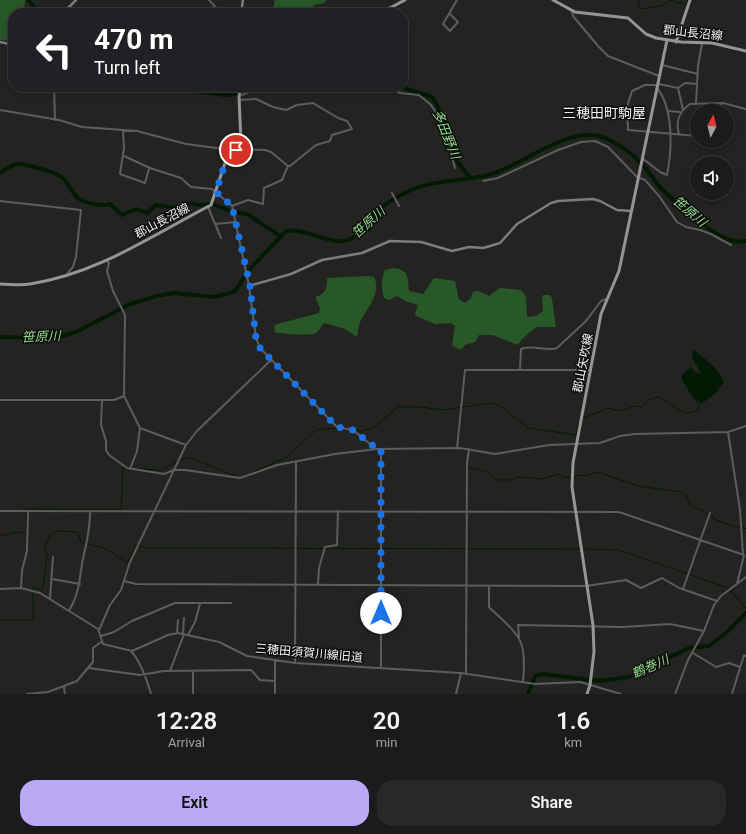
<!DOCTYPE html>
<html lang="en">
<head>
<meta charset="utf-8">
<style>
  body { margin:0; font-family:Roboto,"Noto Sans JP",sans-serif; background:#272827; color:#f1f3f6; height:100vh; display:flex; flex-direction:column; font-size:15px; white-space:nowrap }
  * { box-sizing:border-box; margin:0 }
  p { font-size:13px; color:#9fa1a2 }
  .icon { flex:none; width:22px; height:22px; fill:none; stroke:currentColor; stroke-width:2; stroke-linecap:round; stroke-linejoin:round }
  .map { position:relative; height:694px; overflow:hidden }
  .sheet { display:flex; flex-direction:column; background:#1a1b1a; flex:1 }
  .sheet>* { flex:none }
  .hud { position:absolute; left:8px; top:8px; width:400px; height:84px; border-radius:16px; box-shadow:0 2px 10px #0003,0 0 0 1px #383939; background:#202124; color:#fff; overflow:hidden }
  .needle { width:26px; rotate:7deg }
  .controls { position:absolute; left:690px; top:104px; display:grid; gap:8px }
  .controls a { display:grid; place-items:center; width:44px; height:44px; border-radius:50%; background:#1a1b1a; box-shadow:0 2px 10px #0003,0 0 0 1px #383939; font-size:20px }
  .pin { position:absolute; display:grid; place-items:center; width:34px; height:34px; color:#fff; margin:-17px; border:2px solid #fff; border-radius:50%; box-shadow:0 1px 4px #0007 }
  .me { position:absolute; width:44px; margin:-22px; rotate:0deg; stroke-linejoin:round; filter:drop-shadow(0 0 3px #0008) }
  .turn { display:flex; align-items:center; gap:14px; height:84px; padding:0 20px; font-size:18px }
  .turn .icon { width:52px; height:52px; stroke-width:2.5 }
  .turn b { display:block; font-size:28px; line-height:34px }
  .eta { display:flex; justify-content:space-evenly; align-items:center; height:68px; text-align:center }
  .eta b { font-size:24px; font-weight:600; line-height:28px }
  .button { display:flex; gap:8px; margin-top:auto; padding:8px 20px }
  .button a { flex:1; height:46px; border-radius:16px; background:#baaaf6; color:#111; font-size:16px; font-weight:600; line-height:46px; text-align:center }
  .button a+a { background:#272827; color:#f1f3f6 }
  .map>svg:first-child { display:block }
  .forest { fill:#285827 }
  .water { fill:#021a03 }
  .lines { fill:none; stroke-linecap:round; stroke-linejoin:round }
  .stream { stroke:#021a03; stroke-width:1 }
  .river { stroke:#021a03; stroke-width:4 }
  .street { stroke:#5c5d5c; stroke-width:2 }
  .secondary { stroke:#7c7d7c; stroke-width:2.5 }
  .primary { stroke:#949694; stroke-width:3 }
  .route { stroke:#1a73e8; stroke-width:7; stroke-dasharray:0 12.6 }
  .labels { text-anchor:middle; stroke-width:3; stroke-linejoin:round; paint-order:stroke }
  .street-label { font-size:12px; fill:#f0f1f0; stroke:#0d0d0c }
  .water-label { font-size:13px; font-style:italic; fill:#92d98e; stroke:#0d0d0c }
  .quarter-label { font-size:14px; fill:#f0f1f0; stroke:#0d0d0c }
</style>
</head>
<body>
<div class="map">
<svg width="746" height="694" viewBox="0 0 746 694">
  <rect width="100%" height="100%" fill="#232422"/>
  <path class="forest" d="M0 0H25L24 13H13V41L0 40Z
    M275 0H326L324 3 314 5 310 12 280 13 273 9Z
    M394 268C409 270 408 278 409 291L423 294 434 278 455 281 459 299 465 303 471 298 473 292 478 291 489 296 500 288 521 290 526 297 527 317 536 316 543 311 542 299 543 295H550L552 299 556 327H536L522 339 518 345 493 335H479L475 342 465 345 461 350 452 346 455 326 451 323 435 324 416 316 415 314 418 305 405 301 397 296 389 300 384 298C381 289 381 278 385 270Z
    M368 276 374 277C382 293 367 308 360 322 358 327 358 332 357 337L345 329 324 323C321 326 319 331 316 333 310 336 281 334 275 332L274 325 319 313 320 308 315 297C325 294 328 288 327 278Z"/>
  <path class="water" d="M693 349 715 367 724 382 716 393 701 404 691 395 681 378 682 375 691 367 695 372 702 375 692 358Z"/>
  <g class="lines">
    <path class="stream" d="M639 0V9L662 6 670 0 686 5 688 0
      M583 418C591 414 600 413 607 408L621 411 635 406 642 407 649 400 658 397C672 401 681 419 697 410L699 407 694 397
      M354 430 363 431 376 426 398 407H421L442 410 492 403 503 408 528 428 576 435 580 420
      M179 461 189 457 235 476
      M469 468 486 471 498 480H510L519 477 542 479 559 474 563 477 571 478
      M138 469 161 470 176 462
      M251 473 287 457 316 430 337 428
      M574 478 577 475 586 476 598 472 638 486 681 492 685 494 689 503 694 507 710 514 714 519 736 527H744L746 529
      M0 536 18 532 27 534 26 509 121 510 123 467 129 470
      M584 549 619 550 728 588 746 608
      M0 620H33V587L42 590 47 559 45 547 50 535 58 531 78 532 81 542 107 549 124 561 128 562 136 545 147 548 580 549"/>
    <path class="river" d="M28 0 40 13
      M169 87 225 95 240 94 259 88
      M400 87 432 97 439 109 446 126 453 156 470 178
      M0 173C5 170 11 165 17 164 24 163 58 173 63 178 69 184 72 193 78 198 84 203 103 207 110 204L122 215 136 209 147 213 156 205 176 208 190 203 198 205 213 204 230 211 247 214 280 236
      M0 337 44 338 62 336 78 331 128 305 156 296 174 293 214 297 230 293 236 290 248 271 286 231C307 227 332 248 351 239 363 232 370 218 380 209 387 203 395 198 403 194 430 179 459 182 488 175 520 167 565 128 598 136 615 140 633 154 645 167 650 173 654 181 659 186 676 203 722 248 746 241
      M528 694 535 676 542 674 600 681 629 677 689 648 709 646 726 633 746 613"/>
    <path class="street" d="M209 0 221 13
      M572 11 573 16 598 46 608 56 659 76
      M450 14 458 22 450 31 443 24 457 0
      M662 65 698 74
      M659 84 678 88 683 110
      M657 85H645L632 91 627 107 628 130 697 136
      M54 87 55 120
      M388 87 400 93 419 95 431 105 443 123 455 168
      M678 88 685 83 697 84
      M239 96 263 87
      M696 103 698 66 702 43
      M721 103V111
      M0 110 59 120 82 127 137 131 186 144 224 149 265 150 271 152 288 166
      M668 111 680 112
      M123 130 124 148 120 174 145 183 149 169
      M679 134C675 121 679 112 690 104L723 103 746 109
      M718 141H721
      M124 156 150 168 181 178 191 187 212 189 232 206 249 286 256 338 260 348 337 427 353 430 376 449
      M642 158 660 172 667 175C672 150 674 109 657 88
      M483 181 498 178 558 150 581 142 595 141 608 147 637 177 645 180 659 196 677 222 686 227 700 230 711 234 731 245
      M392 193 399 206
      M0 201 81 210 76 257 73 267 67 274
      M232 206 248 200 263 204 264 188 282 180 288 166H290L316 145 330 141 332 135 352 129 347 121 338 118 313 103 297 105 286 110 273 107 256 99 239 100
      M208 207 221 238
      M216 224 235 222
      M520 369 521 349C533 344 546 352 557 348L586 321 601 301 606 299
      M124 396 140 428
      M0 400H114L124 396 125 315 113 291 107 271 109 263 107 261
      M102 400 101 425 106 441V450L109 455 127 468 164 474 174 470H185L240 478 277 465 335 454 377 449 460 448 495 454 549 445 600 443 620 436 635 434 728 432 746 426
      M728 432 740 510 743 555
      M457 448 465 370H590
      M130 469 137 451 140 428 186 445
      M0 511 619 512 744 555 737 584
      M52 579 80 584
      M124 581 136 584 586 586 626 580 641 588 662 578 679 588 717 601
      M318 585 319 568 325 547 337 545 338 511
      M489 586V607C520 637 527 637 523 682
      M21 588 22 570 27 551 28 511
      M0 589 21 588 40 593 98 629 103 644 132 651 168 635 178 633 219 642 247 656 295 663 461 673 535 684 580 682 621 694
      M683 589 710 513
      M50 598 53 557
      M69 611C79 594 79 582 82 564 86 543 90 534 90 512
      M99 630 110 605 121 590 130 562 186 445 197 431 271 360
      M177 633 178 620
      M183 634 184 618
      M188 635 195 622 200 604
      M101 636 114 632 132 621 175 603H231
      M519 637 518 625 623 627 670 624 704 631
      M131 651C140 661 147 680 151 694
      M693 653 716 667 729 663 740 667
      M295 663 296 461
      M89 668 140 675 164 671 251 670 260 680 275 681
      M381 668V449
      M170 671 184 634
      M193 671V694
      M466 674 467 463 469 449
      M64 687 65 694
      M27 694 48 692 77 681 93 662V648L101 642
      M275 694V660
      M456 694 461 673
      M675 694 688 660 704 631 714 605 721 596 746 577
      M732 694 744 655 746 656"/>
    <path class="secondary" d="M63 13 76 0
      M241 13 243 0
      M0 42 13 45
      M249 286 291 274 322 260 362 253 390 241 421 242 452 251 469 247 483 248 490 246 500 243 517 224 551 203 558 201 593 199 600 201 617 210 631 211"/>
    <path class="primary" d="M553 0 575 12 628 18 646 34 656 38 681 42 712 43 746 51
      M365 13 390 8 405 0
      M676 42 690 0
      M0 284C10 284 20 286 30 284 97 274 153 235 211 205L226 160 241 143 239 96 241 87
      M587 694 590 685 594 652 593 625 572 487 573 463 601 314 619 271 667 40"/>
  </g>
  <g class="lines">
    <path class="route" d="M236 150 226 160 216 192 232 206 250 286 256 338 260 348 337 427 353 430 377 449H381V613"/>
  </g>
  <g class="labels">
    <g class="street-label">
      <text transform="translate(693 33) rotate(6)" y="4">郡山長沼線</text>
      <text transform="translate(162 221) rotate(-28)" y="4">郡山長沼線</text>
      <text transform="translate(583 363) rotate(-79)" y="4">郡山矢吹線</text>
      <text transform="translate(309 653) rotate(5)" y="4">三穂田須賀川線旧道</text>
    </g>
    <g class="water-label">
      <text transform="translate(447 134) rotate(68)" y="5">多田野川</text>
      <text transform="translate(690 211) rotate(41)" y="5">笹原川</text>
      <text transform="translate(368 222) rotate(-42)" y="5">笹原川</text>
      <text transform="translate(41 336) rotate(-2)" y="5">笹原川</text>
      <text transform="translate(650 666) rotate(-24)" y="5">鶴巻川</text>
    </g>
    <g class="quarter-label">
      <text x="604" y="118">三穂田町駒屋</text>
    </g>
  </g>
</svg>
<div class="controls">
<a><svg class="needle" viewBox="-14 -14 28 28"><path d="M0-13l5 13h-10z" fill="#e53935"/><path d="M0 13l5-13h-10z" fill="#9fa1a2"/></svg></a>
<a><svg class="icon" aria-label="sound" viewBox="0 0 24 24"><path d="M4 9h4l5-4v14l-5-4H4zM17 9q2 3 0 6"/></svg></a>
</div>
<div class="pin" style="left:236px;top:150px;background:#d93025"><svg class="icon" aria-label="arrive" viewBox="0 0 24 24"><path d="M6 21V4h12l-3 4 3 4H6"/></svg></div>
<svg class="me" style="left:381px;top:613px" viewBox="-20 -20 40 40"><circle r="19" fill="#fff"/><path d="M0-13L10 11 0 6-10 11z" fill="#1a73e8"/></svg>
<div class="hud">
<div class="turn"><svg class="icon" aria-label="left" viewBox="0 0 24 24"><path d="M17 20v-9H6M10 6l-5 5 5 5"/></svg><div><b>470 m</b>Turn left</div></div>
</div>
</div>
<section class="sheet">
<div class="eta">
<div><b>12:28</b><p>Arrival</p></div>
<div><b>20</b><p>min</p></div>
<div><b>1.6</b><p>km</p></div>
</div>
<div class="button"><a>Exit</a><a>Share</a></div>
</section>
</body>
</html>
